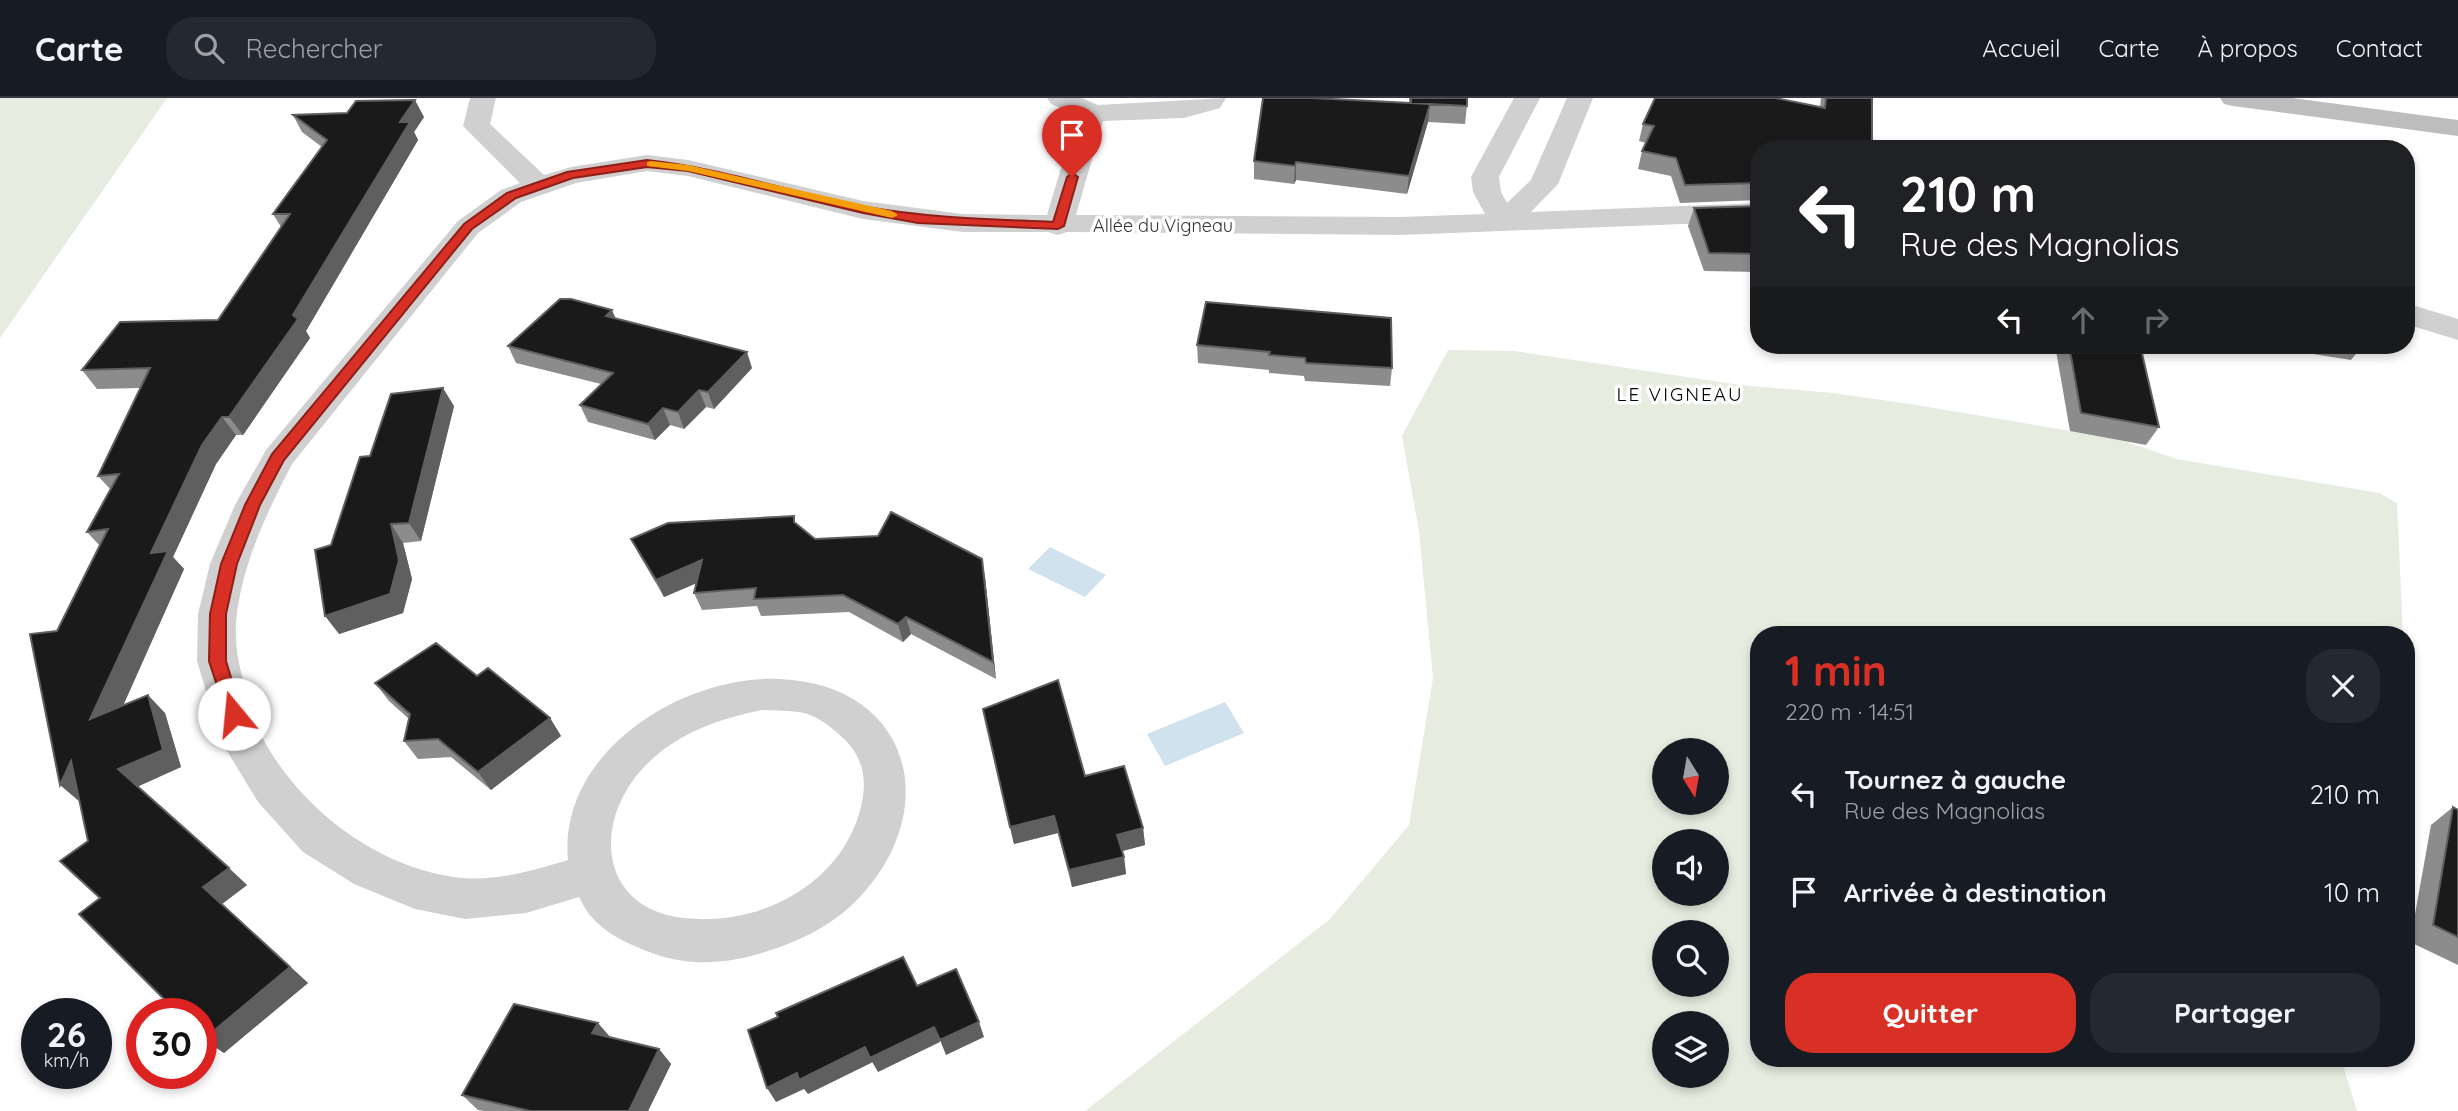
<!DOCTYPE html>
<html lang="fr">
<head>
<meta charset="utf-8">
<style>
  body { margin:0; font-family:Quicksand,sans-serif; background:#242831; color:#f1f3f6; height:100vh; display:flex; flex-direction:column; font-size:26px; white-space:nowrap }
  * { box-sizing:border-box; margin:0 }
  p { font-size:23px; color:#9ea1a6 }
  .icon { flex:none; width:38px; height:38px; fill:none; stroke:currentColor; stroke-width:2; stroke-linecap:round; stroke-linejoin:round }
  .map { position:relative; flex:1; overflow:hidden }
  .side { position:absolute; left:1750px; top:528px; width:665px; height:441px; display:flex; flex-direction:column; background:#171b24; border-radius:28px; box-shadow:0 4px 10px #0003 }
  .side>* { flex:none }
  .guide { position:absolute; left:1750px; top:42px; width:665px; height:214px; border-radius:28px; box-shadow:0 4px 10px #0003; background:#202124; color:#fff; overflow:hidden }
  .needle { width:46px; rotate:169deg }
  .fabs { position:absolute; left:1652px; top:640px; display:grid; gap:14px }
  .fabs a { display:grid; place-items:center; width:77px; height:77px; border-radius:50%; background:#171b24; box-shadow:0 4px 10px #0003; font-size:35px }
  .speed { position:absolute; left:21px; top:900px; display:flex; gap:14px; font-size:35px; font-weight:700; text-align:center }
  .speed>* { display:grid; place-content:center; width:91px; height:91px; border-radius:50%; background:#171b24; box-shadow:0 4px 10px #0003; line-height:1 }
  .speed small { font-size:18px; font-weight:400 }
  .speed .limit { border:10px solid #d22; background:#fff; color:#111 }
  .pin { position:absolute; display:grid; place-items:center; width:60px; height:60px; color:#fff; margin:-72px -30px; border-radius:50% 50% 50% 0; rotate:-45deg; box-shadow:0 0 7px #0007 }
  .pin .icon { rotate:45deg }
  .me { position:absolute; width:77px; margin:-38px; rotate:343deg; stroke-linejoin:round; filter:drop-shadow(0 0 5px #0008) }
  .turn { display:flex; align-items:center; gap:24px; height:147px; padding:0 35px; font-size:32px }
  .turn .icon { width:91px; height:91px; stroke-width:2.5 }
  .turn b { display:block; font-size:49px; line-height:60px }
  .lanes { display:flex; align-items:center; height:66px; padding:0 35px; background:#0003; justify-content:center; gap:35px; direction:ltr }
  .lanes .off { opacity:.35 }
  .round { display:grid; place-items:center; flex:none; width:74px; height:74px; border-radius:28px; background:#242831 }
  .head { display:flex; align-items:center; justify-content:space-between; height:119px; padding:0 35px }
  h1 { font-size:42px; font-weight:700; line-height:52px; color:#d93025 }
  .cta { display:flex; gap:14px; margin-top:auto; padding:14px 35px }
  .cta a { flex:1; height:80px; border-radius:28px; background:#d93025; color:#fff; font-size:28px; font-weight:700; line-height:80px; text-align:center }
  .cta a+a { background:#242831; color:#f1f3f6 }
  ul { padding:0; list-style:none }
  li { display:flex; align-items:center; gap:21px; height:98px; padding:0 35px }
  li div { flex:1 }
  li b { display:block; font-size:26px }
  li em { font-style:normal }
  header { display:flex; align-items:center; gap:42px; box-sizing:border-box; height:98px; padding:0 35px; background:#171b24; border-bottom:2px solid #363941 }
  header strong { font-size:33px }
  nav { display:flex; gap:38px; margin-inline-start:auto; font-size:24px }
  .search { width:490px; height:63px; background:#242831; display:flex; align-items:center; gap:18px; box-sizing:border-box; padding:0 24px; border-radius:28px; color:#9ea1a6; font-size:26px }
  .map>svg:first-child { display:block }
  .green { fill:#e6ecdf; fill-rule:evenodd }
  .water { fill:#cfe2ee }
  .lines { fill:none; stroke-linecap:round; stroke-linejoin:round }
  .street { fill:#d0d0d0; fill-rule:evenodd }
  .secondary { fill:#bdbdbd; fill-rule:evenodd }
  .wall { fill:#8c8c8c }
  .shaded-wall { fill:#5f5f5f }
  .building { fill:#1a1a1a; stroke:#5f5f5f; stroke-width:2 }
  .route { fill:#d93025; stroke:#8d1f18; stroke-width:2 }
  .slow { fill:#f59e0b }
  .labels { text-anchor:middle; stroke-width:7; stroke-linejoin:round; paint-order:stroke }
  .street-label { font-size:18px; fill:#333; stroke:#fff }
  .neighbourhood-label { font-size:19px; letter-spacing:2px; fill:#000; stroke:#fff }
</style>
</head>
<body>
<header>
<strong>Carte</strong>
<div class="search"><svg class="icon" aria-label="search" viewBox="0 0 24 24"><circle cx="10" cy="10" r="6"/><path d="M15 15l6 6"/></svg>Rechercher</div>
<nav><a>Accueil</a><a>Carte</a><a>À propos</a><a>Contact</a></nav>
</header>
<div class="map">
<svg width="2458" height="1013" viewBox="0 0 2458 1013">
  <rect width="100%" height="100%" fill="#fff"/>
  <path class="green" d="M0 0H167L0 240Z
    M1448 252 1514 253 1740 287 1833 295 1910 306 2118 341 2177 361 2379 395 2397 405 2403 537H1759V961H2341L2357 1013H1085L1330 821 1409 727 1433 580 1419 433 1402 338ZM1664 653H1717V705H1664ZM1664 744H1717V796H1664ZM1664 835H1717V887H1664ZM1664 926H1717V978H1664Z"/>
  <path class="water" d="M1050 449 1106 477 1085 499 1028 471Z
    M1225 604 1244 635 1165 668 1147 636Z"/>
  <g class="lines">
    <path class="street" d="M470 0H496L490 26 544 77 571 69 647 57 688 62 863 103 963 116 1047 117 1073 30 1079 18 1051 6 1047 0H1082L1098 7 1226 0 1220 10 1184 20 1103 23 1076 117 1401 119 1485 116 1473 94 1471 79 1514 0H1540L1499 79 1501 94 1507 105 1531 82 1567 0H1593L1558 86 1531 114 1759 105V123L1401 137 1067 134 1058 137 1048 134H963L863 121 688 78 647 73 576 85 521 104 478 135 292 366C268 412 244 462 237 515 233 544 239 571 248 598 253 611 256 627 262 639 301 712 380 772 463 780 498 783 535 772 568 762 558 654 683 576 780 581 913 587 944 714 856 803 831 828 798 844 765 854 728 866 689 869 652 855 620 843 593 830 579 799L526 815 465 821 415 811 354 786 303 754 258 704 221 643 197 563 198 516 210 466 235 407 266 352 458 123 501 92 520 85 463 28ZM762 612C776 613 791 612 804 615 819 619 834 631 844 641 862 658 867 680 862 704 846 784 762 829 684 820 595 810 593 718 648 665 680 634 719 621 762 612Z
      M2406 205 2458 221V242L2406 226Z"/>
    <path class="secondary" d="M2220 0H2292L2458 22V38L2233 8 2224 6Z"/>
  </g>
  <path class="wall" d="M1409 0H1467V8L1465 26 1428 24 1407 96 1296 82 1294 86 1254 81V63L1409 5Z
    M1821 0H1872L1759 51V102L1680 105 1671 78 1638 71 1642 53 1646 45 1639 43 1643 26 1820 9Z
    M293 17 424 19 414 34 418 42 306 233 310 240 243 337H236L216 366 173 459 184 471 123 608 165 615 181 669 137 688 247 787 222 806 308 885 224 955 204 941 100 800 88 743 57 533 100 448 87 434 110 391 98 378 140 290 97 291 82 272 218 222 281 129 273 116 322 49 302 34Z
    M1759 108V174L1704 173 1688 128 1694 110Z
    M1206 204 1392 270 1390 288 1305 283 1304 278 1269 275V272L1198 265 1197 247Z
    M616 221 752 270 714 311 706 309 684 331 670 327 655 342 588 324 580 307 601 286 516 265 508 248Z
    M2055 247H2140L2159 329 2146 347 2070 333Z
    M2255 247H2363L2351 262Z
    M454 308 421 443 403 445 412 481 403 515 339 536 331 447 370 358Z
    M797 426 815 441 985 479 996 581 911 536 903 544 849 514 761 518 757 508 702 512 694 495 696 485 664 499 640 458 631 441Z
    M477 578 550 620 561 638 491 692 451 659 418 661 404 643 409 621 389 603 375 585Z
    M983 611 1085 678 1143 730 1145 747 1122 753 1124 759 1126 776 1072 789 1058 735 1014 746Z
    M2453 709 2458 712V867L2410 844 2431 727Z
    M611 940 659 951 671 966 648 1013H484L478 1012 462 997Z"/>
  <path class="shaded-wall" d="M415 2 424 19 414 34 418 42 306 233 310 240 243 337 229 319 293 217 400 24Z
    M1430 6 1428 24 1407 96 1409 78Z
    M1296 64V82L1294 86 1295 68Z
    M612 212 619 228 606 218Z
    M747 254 752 270 714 311 708 294Z
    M443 290 454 308 421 443 409 425Z
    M699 292 706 309 684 331 678 314Z
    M663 310 670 327 655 342 648 326Z
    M222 319 236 337 216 366 173 459 184 471 109 639 90 621 151 455 202 347Z
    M391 426 403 445 412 481 403 515 339 536 325 518Z
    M982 461 985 479 996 581 993 564Z
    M702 462 709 480 664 499 656 482Z
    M906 519 911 536 903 544 898 526Z
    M148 597 165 615 181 669 137 689 118 671Z
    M550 620 561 638 491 692 478 674Z
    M71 663 80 704 60 687Z
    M1054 718 1058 735 1014 746 1010 729Z
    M1143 730 1145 747 1119 754 1117 737Z
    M1124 759 1126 776 1072 789 1069 772Z
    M229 770 247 787 222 806 308 885 224 955 204 941 203 789Z
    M979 924 984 939 946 957 940 942Z
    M598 925 611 940 592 935Z
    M934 929 940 944 878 974 870 960Z
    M865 949 873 964 808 996 804 991 776 1004 767 990 797 975Z
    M659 951 671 966 648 1013H629Z"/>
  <path class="building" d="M1263 0H1312L1430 6 1409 78 1296 64 1295 68 1254 63Z
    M1411 0H1467V8L1411 5Z
    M1655 0H1775L1825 10 1826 0H1872V51H1759V85L1685 87 1676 60 1642 53 1654 28 1643 26Z
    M415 2 400 24H410L293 217 298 221 229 319H222L202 347 151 455 168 453 90 621 148 597 163 652 118 671 229 770 203 789 290 869 204 941 201 938V915H178L79 816 100 800 60 763 88 743 71 663 60 687 30 536 57 533 108 431 87 434 119 376 98 378 150 270 82 272 120 224 218 222 290 116H273L327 42 293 17 347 15 356 3Z
    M1759 108V156L1709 155 1694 110Z
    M560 201H571L612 212 606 218 747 254 708 294 699 292 678 314 663 310 648 326 580 307 613 275 508 248Z
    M1206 204 1391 220 1392 270 1306 265 1305 260 1269 257 1270 254 1197 247Z
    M2069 247H2140L2159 329 2081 315Z
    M443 290 409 425 391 426 399 462 390 496 325 518 315 452 331 447 360 359 370 358 391 296Z
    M891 414 982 461 993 564 906 519 898 526 843 497 754 501 756 490 694 495 702 462 656 482 631 441 668 425 794 418V424L815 441 878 438Z
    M436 545 477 578 488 570 550 620 478 674 438 641 404 643 410 616 375 585Z
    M1058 582 1085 678 1124 668 1143 730 1117 737 1124 759 1069 772 1054 718 1010 729 983 611Z
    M2453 709 2458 712V839L2433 827Z
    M903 859 917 888 956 871 979 924 940 942 934 929 870 960 865 949 799 982 797 975 767 990 748 932 778 919 776 915Z
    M514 906 598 925 592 935 659 951 629 1013H530L462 997Z"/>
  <path class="route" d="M647 62C722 70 793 95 867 109 929 120 991 121 1053 124L1067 79 1072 75 1078 79 1064 128 1058 131 918 125 863 115 688 73 647 69 573 80 516 100 472 131 284 362 260 407 237 466 226 516V563L242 616 240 621H228L209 563 210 516 221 466 245 407 272 356 464 126 507 95 567 74Z"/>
  <path class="slow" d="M651 63 688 67 892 113 898 117 892 120 688 73 647 68V64Z"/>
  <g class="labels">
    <g class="street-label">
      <text x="1163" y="134">Allée du Vigneau</text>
    </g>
    <g class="neighbourhood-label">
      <text x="1680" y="303">LE VIGNEAU</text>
    </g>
  </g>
</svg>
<div class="fabs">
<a><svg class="needle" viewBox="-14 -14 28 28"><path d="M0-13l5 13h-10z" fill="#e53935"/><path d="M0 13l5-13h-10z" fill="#9ea1a6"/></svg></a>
<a><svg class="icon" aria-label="sound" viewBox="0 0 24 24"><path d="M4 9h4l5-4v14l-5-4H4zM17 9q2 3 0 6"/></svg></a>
<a><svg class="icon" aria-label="search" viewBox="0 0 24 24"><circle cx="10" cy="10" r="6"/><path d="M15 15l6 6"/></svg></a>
<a><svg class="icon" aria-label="layers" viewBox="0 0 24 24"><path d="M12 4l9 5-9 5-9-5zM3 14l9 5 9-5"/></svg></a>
</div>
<div class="speed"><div>26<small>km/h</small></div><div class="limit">30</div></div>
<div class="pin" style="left:1072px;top:79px;background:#d93025"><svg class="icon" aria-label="arrive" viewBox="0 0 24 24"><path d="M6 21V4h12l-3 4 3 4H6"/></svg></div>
<svg class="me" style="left:234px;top:616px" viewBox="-20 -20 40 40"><circle r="19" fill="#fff"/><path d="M0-13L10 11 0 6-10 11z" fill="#d93025"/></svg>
<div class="guide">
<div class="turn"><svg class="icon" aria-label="left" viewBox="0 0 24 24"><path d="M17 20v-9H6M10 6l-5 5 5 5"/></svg><div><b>210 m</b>Rue des Magnolias</div></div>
<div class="lanes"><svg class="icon" aria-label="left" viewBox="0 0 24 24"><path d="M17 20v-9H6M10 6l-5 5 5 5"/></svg><svg class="icon off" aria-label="ahead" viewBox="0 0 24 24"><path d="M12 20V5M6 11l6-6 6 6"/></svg><svg class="icon off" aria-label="right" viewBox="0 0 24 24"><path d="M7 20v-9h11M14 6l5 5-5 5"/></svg></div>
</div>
<section class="side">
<div class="head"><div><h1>1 min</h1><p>220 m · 14:51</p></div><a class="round"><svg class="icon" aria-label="close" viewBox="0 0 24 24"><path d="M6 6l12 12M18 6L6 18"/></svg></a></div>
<ul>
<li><svg class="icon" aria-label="left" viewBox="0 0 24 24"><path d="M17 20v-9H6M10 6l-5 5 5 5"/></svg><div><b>Tournez à gauche</b><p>Rue des Magnolias</p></div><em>210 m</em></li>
<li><svg class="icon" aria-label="arrive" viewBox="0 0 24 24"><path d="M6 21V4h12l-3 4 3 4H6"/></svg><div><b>Arrivée à destination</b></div><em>10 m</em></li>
</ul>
<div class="cta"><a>Quitter</a><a>Partager</a></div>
</section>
</div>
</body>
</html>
